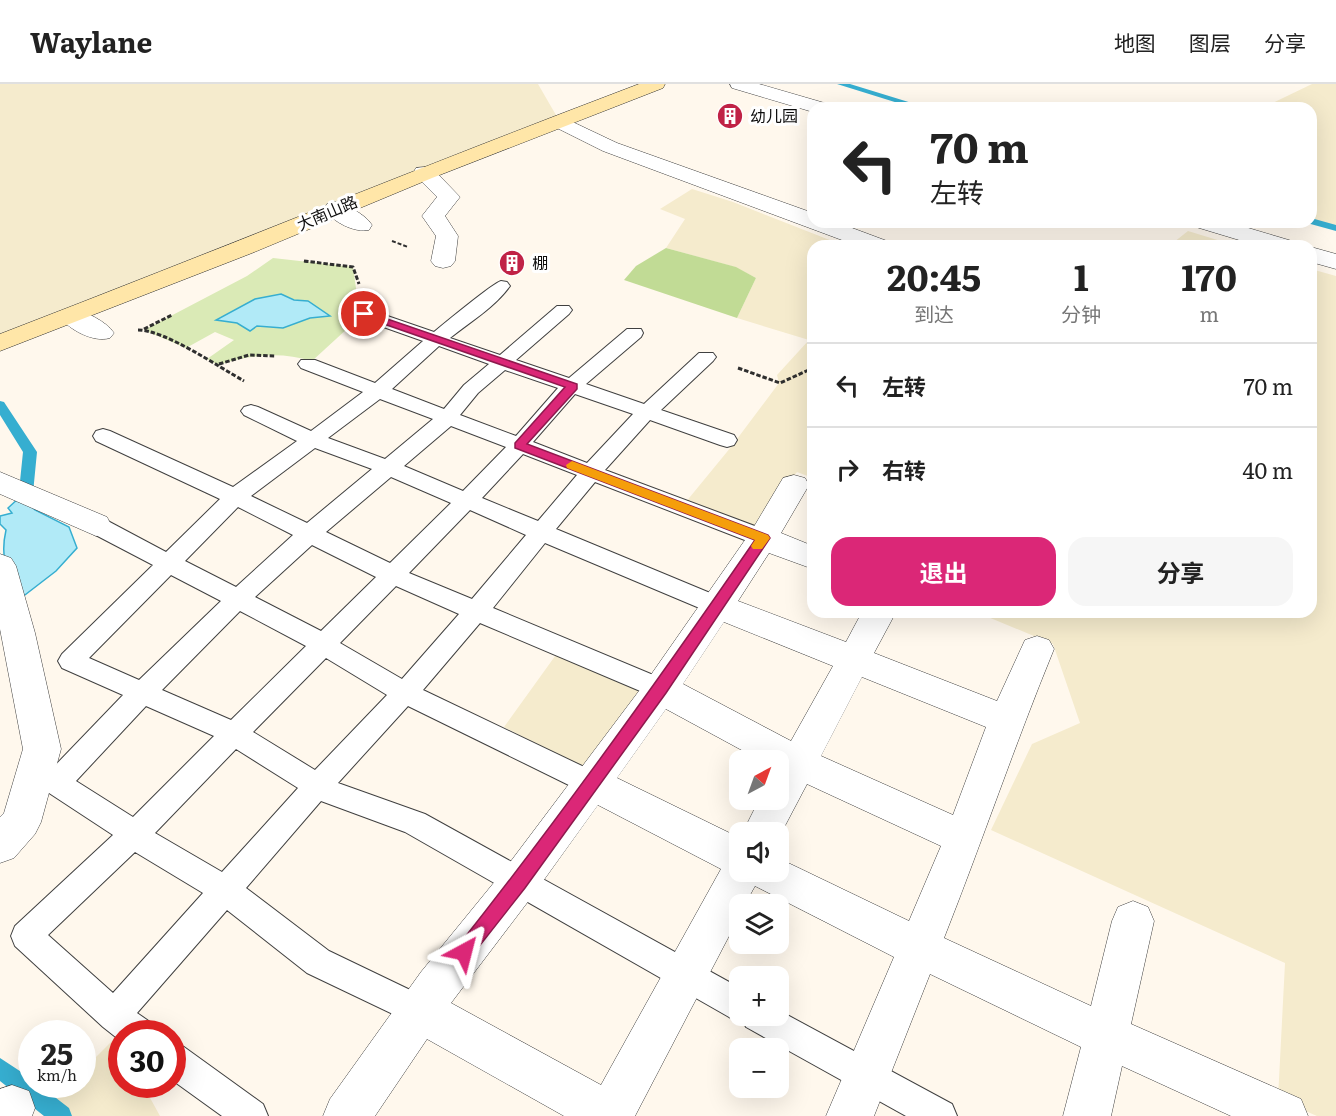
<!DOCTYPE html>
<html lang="zh">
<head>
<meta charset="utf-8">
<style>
  body { margin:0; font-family:Literata,"Noto Sans SC",serif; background:#f6f6f6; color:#222; height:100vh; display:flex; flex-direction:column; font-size:22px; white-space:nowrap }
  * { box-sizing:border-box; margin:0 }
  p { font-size:20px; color:#767676 }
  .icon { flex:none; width:33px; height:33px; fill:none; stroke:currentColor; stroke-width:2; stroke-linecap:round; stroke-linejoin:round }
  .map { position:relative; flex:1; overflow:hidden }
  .drawer { position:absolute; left:807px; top:156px; width:510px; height:378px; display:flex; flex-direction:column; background:#fff; border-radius:18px; box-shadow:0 6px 24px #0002 }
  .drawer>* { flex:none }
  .banner { position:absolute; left:807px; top:18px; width:510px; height:126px; border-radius:18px; box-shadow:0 6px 24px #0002; background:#fff; color:#222; overflow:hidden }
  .needle { width:39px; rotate:41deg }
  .tools { position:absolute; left:729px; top:666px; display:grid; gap:12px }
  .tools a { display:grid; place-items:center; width:60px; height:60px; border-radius:12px; background:#fff; box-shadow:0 6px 24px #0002; font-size:30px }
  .speed { position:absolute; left:18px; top:936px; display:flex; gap:12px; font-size:30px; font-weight:700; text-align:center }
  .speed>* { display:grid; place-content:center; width:78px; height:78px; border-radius:50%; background:#fff; box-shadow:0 6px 24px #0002; line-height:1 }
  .speed small { font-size:15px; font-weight:400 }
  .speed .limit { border:9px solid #d22; background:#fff; color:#111 }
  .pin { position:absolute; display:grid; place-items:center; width:51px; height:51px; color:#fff; margin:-26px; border:3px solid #fff; border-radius:50%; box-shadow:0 2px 6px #0007 }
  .me { position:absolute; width:66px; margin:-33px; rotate:38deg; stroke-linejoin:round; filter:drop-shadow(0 0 4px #0008) }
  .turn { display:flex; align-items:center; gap:21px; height:126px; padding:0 24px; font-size:27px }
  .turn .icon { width:78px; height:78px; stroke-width:2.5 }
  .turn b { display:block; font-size:42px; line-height:51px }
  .eta { display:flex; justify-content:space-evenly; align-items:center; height:102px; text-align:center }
  .eta b { font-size:36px; font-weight:700; line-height:42px }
  .cta { display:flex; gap:12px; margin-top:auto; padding:12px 24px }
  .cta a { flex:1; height:69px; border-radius:18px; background:#db2777; color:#fff; font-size:24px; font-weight:700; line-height:69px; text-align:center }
  .cta a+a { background:#f6f6f6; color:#222 }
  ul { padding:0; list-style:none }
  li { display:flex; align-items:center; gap:18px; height:84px; padding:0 24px; border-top:2px solid #e0e0e0 }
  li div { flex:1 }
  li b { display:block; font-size:22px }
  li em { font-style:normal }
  header { display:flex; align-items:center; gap:36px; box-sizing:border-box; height:84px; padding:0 30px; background:#fff; border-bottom:2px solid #e0e0e0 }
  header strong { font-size:28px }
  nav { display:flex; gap:33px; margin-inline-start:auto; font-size:21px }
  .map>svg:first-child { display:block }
  .farmland { fill:#f5ebcd }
  .green { fill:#daeab6; fill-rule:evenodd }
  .forest { fill:#c1db95 }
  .water { fill:#b1eaf7; stroke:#36aed0; stroke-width:1.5 }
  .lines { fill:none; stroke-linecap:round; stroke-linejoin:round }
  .stream { fill:#36aed0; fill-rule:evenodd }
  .service-casing { stroke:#404040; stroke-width:2 }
  .minor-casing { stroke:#404040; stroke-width:1 }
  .tertiary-casing { stroke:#404040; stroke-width:1 }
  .secondary-casing { stroke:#2f2f2f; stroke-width:1 }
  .path-far1 { stroke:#2f2f2f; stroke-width:2; stroke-dasharray:4 2; stroke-linecap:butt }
  .path { stroke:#2f2f2f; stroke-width:3; stroke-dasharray:4.5 2; stroke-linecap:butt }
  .service { fill:#fff; fill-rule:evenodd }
  .minor { fill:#fff; fill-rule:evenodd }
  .tertiary { fill:#fff; fill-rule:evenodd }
  .secondary { fill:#ffe6a8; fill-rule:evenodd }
  .route { fill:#db2777; stroke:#8e194d; stroke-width:1.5 }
  .slow { fill:#f59e0b }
  .labels { text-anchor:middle; stroke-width:6; stroke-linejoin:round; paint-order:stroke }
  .far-poi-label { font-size:16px; fill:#0d0d0d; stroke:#fff; text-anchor:start }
  .far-street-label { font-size:16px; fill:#0d0d0d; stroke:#fff }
</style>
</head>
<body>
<header>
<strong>Waylane</strong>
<nav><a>地图</a><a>图层</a><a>分享</a></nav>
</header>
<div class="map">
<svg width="1336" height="1032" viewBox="0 0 1336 1032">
  <rect width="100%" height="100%" fill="#fff8ed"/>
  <path class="farmland" d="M0 0H538L560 38 0 259Z
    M1312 0H1336V144L1311 137V24H1262Z
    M692 105 733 118 845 162H813V394L797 388 754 446 685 419 731 363 779 299 777 291 809 256 737 234 756 194 735 183 666 164 685 135 660 125Z
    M1188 147 1237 162H1169Z
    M1311 185 1336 192V1032H1317L1278 1015 1285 879 991 746 1032 660 1080 639 1053 560 976 528H1311Z
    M558 568 651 605 591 689 504 643Z
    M117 952 121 961 122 1000 143 1001 160 1032H61L47 1021 68 1001 82 1000 83 986Z"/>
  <path class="green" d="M273 174 353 183 360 233 312 277C280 267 249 271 218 281L207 275 234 256 215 248 186 264 144 246 247 192ZM281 210 294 216 308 217 329 232 310 234 283 244 257 242 250 247 237 239 217 236Z"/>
  <path class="forest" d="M666 164 736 183 756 194 737 234 624 196 636 182Z"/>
  <path class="water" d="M281 210 294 216 308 217 330 232 310 234 283 244 257 242 250 247 237 239 216 236 255 215Z
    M21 412 35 426 69 443 77 464 56 487 21 514C6 492 0 472 6 446L0 440V432L12 429 8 424Z"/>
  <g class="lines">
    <path class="stream" d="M837 0H850L928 24H914Z
      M1311 134 1336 141V147L1307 139 1311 138Z
      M0 317 4 318 37 368 33 409 21 417 14 412 19 407 23 368 0 331Z
      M0 974 32 995V1000H38L69 1024 72 1032H44L0 997Z"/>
    <g class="service-casing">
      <path id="service" d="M501 197 507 198 510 202C495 223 470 238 450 254L500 271 557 222H569L572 226 569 230 516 276 569 294 627 245H641L643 249 641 253 586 300 644 320 699 269H713L716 273 713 277 661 326 734 351 737 356 734 361 727 363 720 361 650 336 605 386 771 448 774 454 771 460 763 462 755 460 595 398 556 445 727 516 730 522 727 528 718 531 709 528 545 459 493 524 670 598 674 605 670 612 661 615 652 612 480 539 423 606 601 691 605 699 601 707 591 711 581 707 408 622 338 699 425 730 740 904V932H778V926L952 1020 957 1032H906L746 943 743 937 740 938 729 933 405 748 321 717 246 804 329 867 431 916 436 927 431 938 420 943 307 889 227 826 137 929 150 938 154 950H122V958L103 943 15 862 11 852 15 842 113 751 46 707 42 699 46 691 123 611 62 584 58 577 62 570 153 481 88 447 85 441 88 435 96 433 104 435 166 468 220 415 96 357 93 352 96 347 103 345 110 347 233 403 297 357 244 331 241 327 244 323 251 321 258 323 311 347 363 308 301 284 298 280 301 276H315L375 299 423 257 358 234 355 230 358 226H370L434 248C445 239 493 199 501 197ZM439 262 489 280 464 301 444 325 392 305ZM505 286 558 304 516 352 460 331 478 309ZM575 310 633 330 587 379 533 358ZM380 315 433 335 385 375 328 354ZM451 342 506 363 463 407 404 382ZM315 364 372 385 307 439 251 412ZM523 370 577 391 538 437 482 414ZM391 393 451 419 390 479 326 448ZM238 423 293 451 236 503 185 477ZM470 426 526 451 472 515 409 489ZM312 461 376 493 321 547 255 513ZM171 491 221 517 139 596 89 574ZM396 502 459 530 402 595 340 559ZM240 527 306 562 231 636 162 606ZM326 574 387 611 315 686 253 648ZM146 622 214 652 133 733 76 697ZM236 665 298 704 222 788 155 749ZM135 768 203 809 113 909 48 851Z
        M172 959 184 963 263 1020 268 1032H222L172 996Z"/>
    </g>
    <g class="minor-casing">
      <path id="minor" d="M560 32 617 59 813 129V138H836L887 157 891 162H858L603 67 553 42 550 38 553 34Z
        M424 83 432 84 460 113 445 132 458 152 455 177 451 182 443 184 435 182 431 177 436 152 422 132 437 113 413 89 416 84Z
        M335 118C347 121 365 130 372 141L369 146C354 149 333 138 324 125L327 120Z
        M72 224C86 228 106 237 114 249L110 254C94 259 69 246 59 232L63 227Z
        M0 388 107 433 111 441 107 449 96 452 0 410Z
        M794 391 805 394 809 401 781 449 813 462V485L769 469 738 517 846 558 862 528H896L874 569 997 617 1025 556 1037 552 1049 556 1054 565C1015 660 982 758 944 854L1091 922 1112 837 1118 823 1133 817 1148 823 1154 837 1131 940 1301 1015 1308 1032H1231L1122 982 1111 1032H1063L1081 963 930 890 874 1032H826L894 873 755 802 745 820H740V831L635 1032H564L427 955 375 1032H323L330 1015 421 888 505 785 648 595 752 446 783 394ZM724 538 833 582 791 657 683 600ZM862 593 986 643 953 731 821 672ZM666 625 760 676H778V716H759L743 748H778V755L807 700 941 762 909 837 778 774V788H740V754L617 694ZM598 721 721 785 601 1001 451 919 533 811Z
        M0 470 11 474 16 482 35 549 61 665 41 738 35 750 14 774 0 779V733L4 729 23 665 0 545Z
        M12 1001 29 1007 35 1024 32 1032H0V1005Z"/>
    </g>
    <g class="tertiary-casing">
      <path id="tertiary" d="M730 0H759L828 20 831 24H813V28L732 4Z
        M1193 138H1228L1292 157 1296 162H1259L1196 143Z
        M1311 163 1336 170V185L1311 178Z"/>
    </g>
    <g class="secondary-casing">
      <path id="secondary" d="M639 0H665L663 4 432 94 252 169 0 267V250C213 168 425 81 639 0Z"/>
    </g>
    <path class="path-far1" d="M392 157 408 163
      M304 177 308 178"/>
    <path class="path" d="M304 177 353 183 359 200
      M144 245 172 231
      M138 246C165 246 219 283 244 297
      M219 280 249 271 276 272
      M738 284 780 299 813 284"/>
    <use href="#service" class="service"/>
    <use href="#minor" class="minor"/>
    <use href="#tertiary" class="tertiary"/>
    <use href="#secondary" class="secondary"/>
  </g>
  <path class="route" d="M364 227 577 300V305L527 360 768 451 770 454 666 609 525 804 470 874 464 877 458 874 455 868 458 862C562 731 660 594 755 456L515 364V359L565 303 361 232 359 230Z"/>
  <path class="slow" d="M572 377 768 451 770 454 762 465H753L751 462 755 456 567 384 566 381Z"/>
  <defs>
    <g id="building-disc" transform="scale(1.35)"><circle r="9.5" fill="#c02246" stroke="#fff"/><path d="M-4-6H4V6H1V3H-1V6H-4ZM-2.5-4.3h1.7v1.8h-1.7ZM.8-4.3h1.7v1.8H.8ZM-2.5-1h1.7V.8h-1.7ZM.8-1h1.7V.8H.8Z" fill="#fff"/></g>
  </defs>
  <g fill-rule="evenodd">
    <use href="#building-disc" x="730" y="32"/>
    <use href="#building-disc" x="512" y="179"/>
  </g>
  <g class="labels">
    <g class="far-poi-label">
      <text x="750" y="38">幼儿园</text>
      <text x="532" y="185">棚</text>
    </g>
    <g class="far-street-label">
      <text transform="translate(327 129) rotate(-23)" y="6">大南山路</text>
    </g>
  </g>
</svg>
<div class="tools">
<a><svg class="needle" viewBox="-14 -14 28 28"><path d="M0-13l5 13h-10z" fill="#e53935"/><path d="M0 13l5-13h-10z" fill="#767676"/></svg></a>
<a><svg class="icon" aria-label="sound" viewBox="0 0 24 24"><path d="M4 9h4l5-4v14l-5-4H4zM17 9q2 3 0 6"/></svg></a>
<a><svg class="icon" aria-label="layers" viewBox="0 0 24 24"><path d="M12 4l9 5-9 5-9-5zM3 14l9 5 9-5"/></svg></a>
<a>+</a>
<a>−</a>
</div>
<div class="speed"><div>25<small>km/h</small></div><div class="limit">30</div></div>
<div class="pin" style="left:364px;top:230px;background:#d93025"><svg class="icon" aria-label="arrive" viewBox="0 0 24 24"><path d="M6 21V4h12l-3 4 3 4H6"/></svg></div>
<svg class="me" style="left:464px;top:868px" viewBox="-20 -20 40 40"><path d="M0-17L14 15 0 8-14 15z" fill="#db2777" stroke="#fff" stroke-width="4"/></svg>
<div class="banner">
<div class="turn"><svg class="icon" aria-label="left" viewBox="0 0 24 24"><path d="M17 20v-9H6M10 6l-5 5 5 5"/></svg><div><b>70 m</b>左转</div></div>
</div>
<section class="drawer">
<div class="eta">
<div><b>20:45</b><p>到达</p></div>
<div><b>1</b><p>分钟</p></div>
<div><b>170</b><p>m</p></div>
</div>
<ul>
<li><svg class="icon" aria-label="left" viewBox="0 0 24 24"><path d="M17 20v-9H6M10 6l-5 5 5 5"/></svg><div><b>左转</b></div><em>70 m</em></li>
<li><svg class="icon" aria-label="right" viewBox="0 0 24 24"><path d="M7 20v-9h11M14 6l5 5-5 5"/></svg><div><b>右转</b></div><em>40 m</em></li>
</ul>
<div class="cta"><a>退出</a><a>分享</a></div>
</section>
</div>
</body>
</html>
